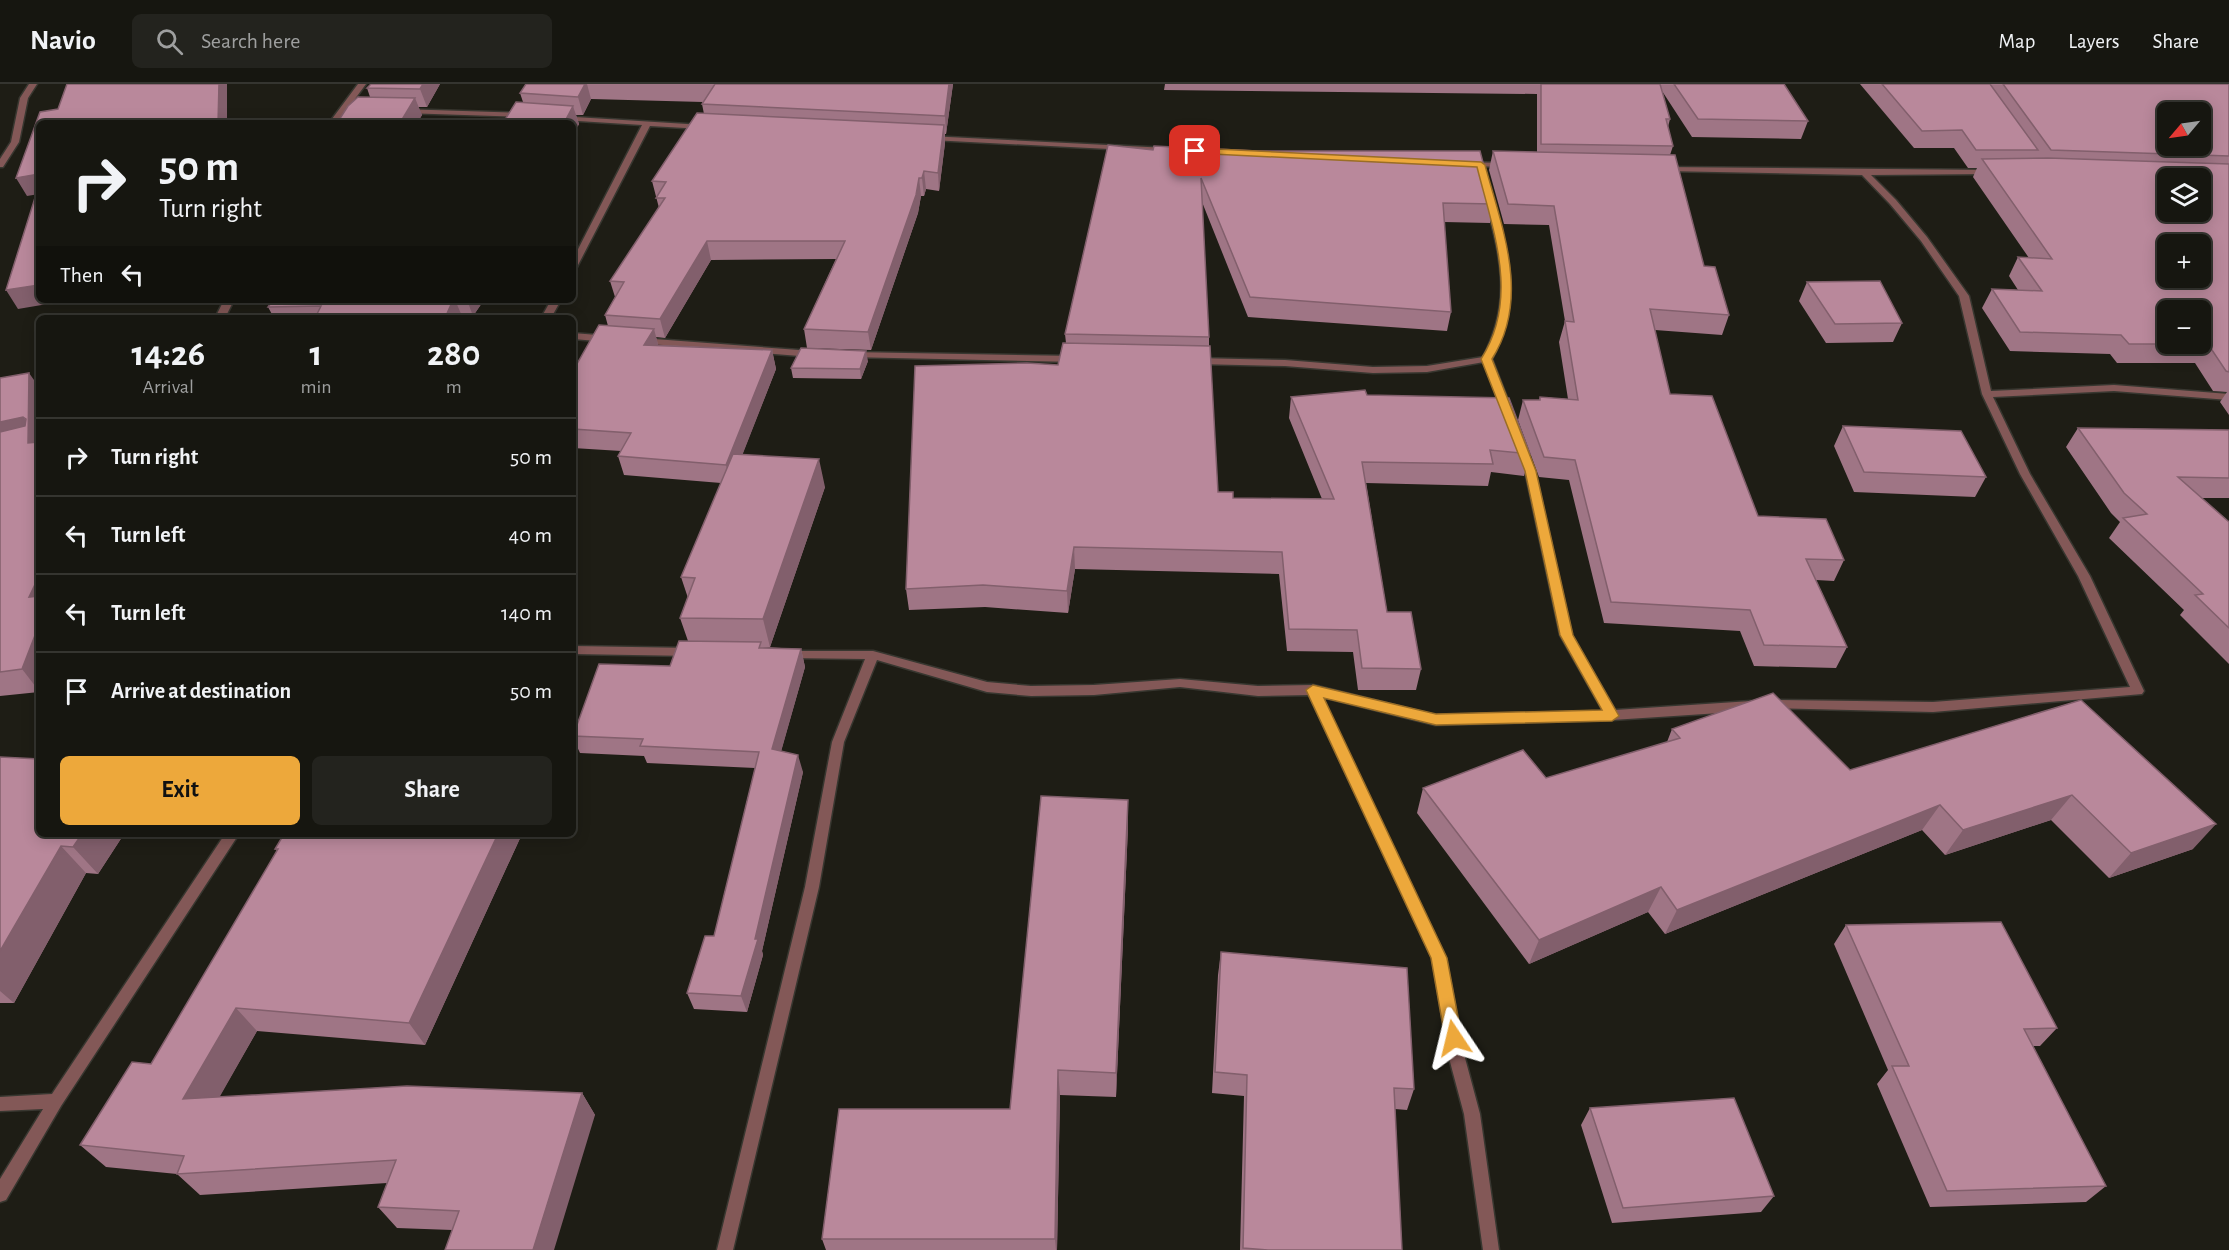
<!DOCTYPE html>
<html lang="en">
<head>
<meta charset="utf-8">
<style>
  body { margin:0; font-family:"Alegreya Sans",sans-serif; background:#23231e; color:#f1f3f6; height:100vh; display:flex; flex-direction:column; font-size:22px; white-space:nowrap }
  * { box-sizing:border-box; margin:0 }
  p { font-size:20px; color:#9e9f9f }
  .icon { flex:none; width:33px; height:33px; fill:none; stroke:currentColor; stroke-width:2; stroke-linecap:round; stroke-linejoin:round }
  .map { position:relative; flex:1; overflow:hidden }
  .side { position:absolute; left:36px; top:231px; width:540px; height:522px; display:flex; flex-direction:column; background:#161610; border-radius:9px; box-shadow:0 3px 15px #0003,0 0 0 2px #353530 }
  .side>* { flex:none }
  .top-card { position:absolute; left:36px; top:36px; width:540px; height:183px; border-radius:9px; box-shadow:0 3px 15px #0003,0 0 0 2px #353530; background:#161610; color:#f1f3f6; overflow:hidden }
  .needle { width:39px; rotate:241deg }
  .fabs { position:absolute; left:2157px; top:18px; display:grid; gap:12px }
  .fabs a { display:grid; place-items:center; width:54px; height:54px; border-radius:9px; background:#161610; box-shadow:0 3px 15px #0003,0 0 0 2px #353530; font-size:30px }
  .pin { position:absolute; display:grid; place-items:center; width:51px; height:51px; color:#fff; margin:-26px; border-radius:12px; box-shadow:0 3px 9px #0006 }
  .me { position:absolute; width:66px; margin:-33px; rotate:350deg; stroke-linejoin:round; filter:drop-shadow(0 0 4px #0008) }
  .turn { display:flex; align-items:center; gap:21px; height:126px; padding:0 24px; font-size:27px }
  .turn .icon { width:78px; height:78px; stroke-width:2.5 }
  .turn b { display:block; font-size:42px; line-height:51px }
  .then { display:flex; align-items:center; height:57px; padding:0 24px; background:#0003; gap:12px; font-size:22px }
  .eta { display:flex; justify-content:space-evenly; align-items:center; height:102px; text-align:center }
  .eta b { font-size:36px; font-weight:700; line-height:42px }
  .button { display:flex; gap:12px; margin-top:auto; padding:12px 24px }
  .button a { flex:1; height:69px; border-radius:9px; background:#eda83b; color:#111; font-size:24px; font-weight:700; line-height:69px; text-align:center }
  .button a+a { background:#23231e; color:#f1f3f6 }
  ul { padding:0; list-style:none }
  li { display:flex; align-items:center; gap:18px; height:78px; padding:0 24px; border-top:2px solid #353530 }
  li div { flex:1 }
  li b { display:block; font-size:22px }
  li em { font-style:normal }
  header { display:flex; align-items:center; gap:36px; box-sizing:border-box; height:84px; padding:0 30px; background:#161610; border-bottom:2px solid #353530 }
  header strong { font-size:28px }
  nav { display:flex; gap:33px; margin-inline-start:auto; font-size:21px }
  .search { width:420px; height:54px; background:#23231e; display:flex; align-items:center; gap:15px; box-sizing:border-box; padding:0 21px; border-radius:9px; color:#9e9f9f; font-size:22px }
  .map>svg:first-child { display:block }
  .lines { fill:none; stroke-linecap:round; stroke-linejoin:round }
  .street-casing { stroke:#383730; stroke-width:3 }
  .street { fill:#835857; fill-rule:evenodd }
  .wall { fill:#9f7585 }
  .shaded-wall { fill:#825f6c }
  .building { fill:#b9889b; stroke:#825f6c; stroke-width:1.5; fill-rule:evenodd }
  .route { fill:#eda83b; stroke:#9a6d26; stroke-width:1.5 }
</style>
</head>
<body>
<header>
<strong>Navio</strong>
<div class="search"><svg class="icon" aria-label="search" viewBox="0 0 24 24"><circle cx="10" cy="10" r="6"/><path d="M15 15l6 6"/></svg>Search here</div>
<nav><a>Map</a><a>Layers</a><a>Share</a></nav>
</header>
<div class="map">
<svg width="2229" height="1166" viewBox="0 0 2229 1166">
  <rect width="100%" height="100%" fill="#1e1d15"/>
  <g class="lines">
    <g class="street-casing">
      <path id="street" d="M29 0H37L28 14 19 58 3 83H0V75L11 58 20 14Z
        M358 0H366L337 39H329Z
        M400 25 524 29 528 31 524 33 403 29H400Z
        M559 32 703 41 707 43 703 45 650 42 577 183 573 186V175L642 41 562 36 558 34Z
        M928 52 1168 64 1172 66 1168 68 931 56 927 54Z
        M1464 78 1506 79 1510 81 1506 83 1467 82H1464Z
        M1662 83 1992 86V90H1989L1871 91 1896 116 1927 153 1969 212 1991 307 2114 301 2229 310V316L2114 307 1993 313 2030 390 2090 492 2144 607 2142 610 1933 628 1764 624 1762 621 1764 618 1768 616 1933 618 2130 603 2078 492 2020 390 1982 310 1959 212 1921 157 1890 120 1862 91 1665 87H1662Z
        M1486 112 1493 114C1510 175 1522 216 1492 275L1513 329 1512 331 1508 332 1503 329 1484 278 1427 288 1373 289 1285 282 1196 280 1191 277 1196 274 1285 276 1373 283 1427 282 1483 273C1513 215 1500 173 1485 114Z
        M224 216H234L225 234H215Z
        M551 216H561L551 234H541Z
        M573 249 609 252 614 255 609 258 573 255Z
        M641 254 812 267 817 270 812 273 638 259V255Z
        M851 268 1076 272 1081 275 1076 278 848 273 846 271Z
        M1522 362 1527 365 1535 387 1572 551 1615 626 1751 617 1755 619 1757 622 1755 625 1751 627 1612 636 1435 641 1322 613 1446 874 1465 974 1480 1030 1499 1166H1483L1464 1030 1449 974 1432 874 1309 611 1258 612 1180 603 1094 611 1031 612 987 608 877 576 844 658 819 803 733 1166H717L805 803 832 658 865 575 787 574 783 573 781 570 783 567H873L987 598 1031 602 1094 601 1180 595 1258 602 1313 601 1435 631 1603 627 1560 551 1525 387 1517 365Z
        M573 562 692 564 698 568 692 572 573 570Z
        M225 750H239L61 1022 6 1116 0 1118V1095L43 1025 0 1027V1013L52 1010Z"/>
    </g>
    <use href="#street" class="street"/>
  </g>
  <path class="wall" d="M440 0 427 23H418L422 31 417 39H337L370 13 367 4Z
    M526 0H953L946 50H945V59L939 107 926 105 924 112H921L918 129 871 266 807 264 804 245 836 175 711 176 665 254 656 253 658 261 772 266 776 285 742 371 825 403 770 563H762L801 565 805 583 781 667 803 688 762 867 763 871 747 928 694 925 687 909 714 852 755 684 647 679 644 672 580 669 573 654V650L670 582 688 557 680 534 688 514 681 493 721 399 624 391 618 372 621 367 573 364V287L608 242 605 231 615 213 610 197 659 124 652 97 704 30 702 20 703 18 591 15 583 31H576L579 40 573 51V39L523 18 520 9Z
    M1165 0H1784L1808 37 1801 55 1692 53 1662 7 1670 35 1668 43 1673 62 1670 71 1704 182 1729 231 1722 251 1655 246 1670 310 1758 432 1844 476 1834 497 1816 496 1847 563 1836 584 1754 582 1740 547 1604 539 1569 396 1539 393 1518 336 1523 316H1539L1540 313 1568 315 1559 258 1565 237 1549 141 1504 140 1489 86 1493 67 1537 68V10L1164 6Z
    M1860 0H2229V331L2220 318 2227 308 2213 307 2195 279H2117L2110 270 2010 267 1982 224 1992 205 2018 206 2009 192 2018 173 2029 174 1973 93 1977 84H1968L1954 64H1914Z
    M1108 61 1494 120 1490 139 1444 138 1451 228 1447 247 1248 233 1202 118 1209 253V262L1218 408 1233 414 1322 415 1289 334 1291 313 1367 311 1530 370 1524 392 1491 388 1488 402 1366 399 1387 528 1421 585 1416 606H1358L1353 568 1287 567 1279 490 1075 485 1068 529 985 523 909 526 906 505 1058 281 1066 259 1065 250Z
    M1807 198 1902 239 1893 258 1826 259 1799 217Z
    M273 216H484L473 232H462L461 234H274L268 223Z
    M868 277 861 295 793 294 791 284Z
    M0 294 39 303V608L0 612Z
    M1843 342 1986 393 1975 413 1854 408 1834 362Z
    M2078 344 2229 346V414H2202L2229 438V580L2180 531 2184 526 2109 454 2120 438 2111 429 2066 363Z
    M2081 616 2193 765 2109 794 2051 736 1945 771 1922 746 1665 850 1648 828 1529 880 1417 729 1423 704 1546 694 1667 658 1672 645 1850 686Z
    M0 673 124 750 98 790 86 789 14 919H0Z
    M1128 716V743L1116 1013 1060 1011 1057 1166H826L822 1155 1010 1025Z
    M284 750H522L425 961 257 947 219 1013 582 1009 595 1031 452 1146 397 1144 378 1123 387 1099 200 1111 177 1090 106 1083 80 1061 151 980 277 767 275 765Z
    M1846 841 2057 944 2040 962H2033L2106 1102 2086 1118 1930 1123 1877 1000 1888 986 1834 860Z
    M1221 868 1414 1005 1407 1026 1395 1025 1402 1166H1240L1244 1012 1212 1009 1218 891Z
    M1590 1024 1774 1112 1761 1128 1612 1139 1581 1041Z"/>
  <path class="shaded-wall" d="M219 0H227V39H218Z
    M423 0H440L427 23 420 5Z
    M585 0H587L591 15 583 31 578 13Z
    M949 0H953L946 50 945 32Z
    M415 14 422 31 417 39H400Z
    M573 22 579 40 573 51V39H564Z
    M944 41 945 59 939 107 938 89Z
    M924 87 926 105 924 112 922 94Z
    M39 90V110L27 112 16 94Z
    M919 94 921 112 918 129 871 266 868 248Z
    M707 157 711 176 665 254 660 235Z
    M39 201V216H71L18 225 6 206Z
    M453 216H455L462 232 461 234H445Z
    M467 216H484L473 232Z
    M654 245 659 264 644 261Z
    M772 266 776 285 731 400 726 381Z
    M866 267 868 277 861 295 860 285Z
    M29 289 39 303V375L0 363V338L23 333 29 340Z
    M819 375 825 403 770 563 763 535Z
    M1074 463 1075 485 1068 529 1067 507Z
    M39 492V525L29 513Z
    M39 541V607L22 585Z
    M801 565 805 583 777 682 772 665Z
    M798 671 803 688 762 867 763 871 747 928 741 912Z
    M2072 711 2051 736 1945 771 1963 746Z
    M1128 716V743L1116 1013V989Z
    M1940 721 1922 746 1665 850 1677 826Z
    M2216 740 2193 765 2109 794 2131 769Z
    M82 750H124L98 790 73 763Z
    M498 750H522L425 961 409 939Z
    M61 762 86 789 14 919 0 907V867Z
    M1661 803 1648 828 1529 880 1539 856Z
    M236 924 257 947 206 1037 183 1015Z
    M1058 986 1060 1011 1057 1166H1056L1055 1155Z
    M582 1009 595 1031 554 1166H533Z"/>
  <path class="building" d="M67 0H219L218 39H39V90L16 94 40 28 58 25Z
    M371 0H423L420 5 367 4Z
    M526 0H585L578 13 520 9Z
    M715 0H949L945 32 702 20Z
    M1541 0H1660L1670 35H1666L1673 62 1541 60Z
    M1674 0H1784L1808 37 1698 35Z
    M1882 0H1990L2038 66H1976L1962 46 1922 47Z
    M2003 0H2229V72L2051 66ZM2168 28H2200V62H2168Z
    M358 13 415 14 400 39H337L348 22Z
    M516 18 573 22 564 39H503Z
    M697 29 944 41 938 89 924 87 922 94H919L916 111 868 248 804 245 845 157H707L660 235 605 231 624 198 610 197 665 114H656L666 98 652 97Z
    M1108 61 1153 66 1154 62 1258 67H1480L1494 120 1443 119 1451 228 1250 213 1201 94 1209 253 1065 250Z
    M1493 67 1675 71 1704 182 1715 183 1729 231 1650 225 1670 310 1712 312 1758 432 1826 435 1844 476 1806 475 1847 563 1764 561 1750 526 1611 518 1575 376 1544 373 1523 316H1540V313L1578 316 1565 237 1574 238 1554 122 1508 120Z
    M2048 74 2229 80V288L2226 287 2208 260H2129L2121 251 2020 248 1992 205 2042 207 2018 173 2052 175 1982 75ZM2168 94H2200V128H2168ZM2168 160H2200V194H2168ZM2168 226H2200V260H2168Z
    M39 101V201L6 206Z
    M1880 197 1902 239 1835 240 1807 198Z
    M273 216H453L445 234H315L321 222 268 223Z
    M599 241 654 245 644 261 772 266 726 381 618 372 631 349 573 345V287Z
    M1063 259 1210 262 1218 408H1233V414L1334 415 1291 313 1365 306 1367 311 1509 314 1530 370 1490 366 1493 380 1362 378 1387 528H1411L1421 585 1362 584 1357 546 1289 545 1282 468 1074 463 1067 507 983 501 906 505 915 282 1027 279 1058 281Z
    M801 264 866 267 860 285 791 284Z
    M29 289 28 359 39 358V492L29 513 39 512V541L22 585 0 588V348L25 342 26 335 23 333 0 338V294Z
    M1843 342 1961 347 1986 393 1864 388Z
    M2078 344 2229 346V394L2178 393 2229 438V544L2195 511 2203 510 2123 434 2147 430 2124 409Z
    M733 370 819 375 763 535 680 534 695 494 681 493Z
    M679 557 761 558 759 564 801 565 772 665 798 671 755 855H758L741 912 687 909 705 852H714L759 668 640 662 643 655 573 652 599 580 670 582Z
    M1773 609 1850 686 2081 616 2216 740 2131 769 2072 711 1963 746 1940 721 1677 826 1661 803 1539 856 1423 704 1523 666 1546 694 1680 654 1672 645Z
    M0 673 39 675V750H82L73 763 61 762 0 867Z
    M1041 712 1128 716 1116 989 1058 986 1055 1155H822L839 1025H1010Z
    M284 750H498L409 939 236 924 183 1015 407 1002 582 1009 533 1166H445L459 1127 378 1123 396 1076 177 1090 184 1072 80 1061 132 978 151 980 278 765H275Z
    M2001 838 2057 944 2024 945 2106 1102 1947 1107 1892 982H1909L1846 841Z
    M1221 868 1407 884 1414 1005 1394 1004 1402 1166H1268L1243 1164 1247 991 1215 988Z
    M1734 1014 1774 1112 1623 1124 1590 1024Z"/>
  <path class="route" d="M1195 64 1481 78 1485 81C1502 144 1531 214 1492 275L1536 387 1573 551 1619 632 1612 637 1436 641 1324 614 1447 874 1462 954 1460 959 1454 962 1447 959 1445 954 1431 874 1306 606 1313 601 1436 630 1602 626 1560 551 1525 387 1481 275C1520 214 1493 147 1477 83L1192 69V65Z"/>
</svg>
<div class="fabs">
<a><svg class="needle" viewBox="-14 -14 28 28"><path d="M0-13l5 13h-10z" fill="#e53935"/><path d="M0 13l5-13h-10z" fill="#9e9f9f"/></svg></a>
<a><svg class="icon" aria-label="layers" viewBox="0 0 24 24"><path d="M12 4l9 5-9 5-9-5zM3 14l9 5 9-5"/></svg></a>
<a>+</a>
<a>−</a>
</div>
<div class="pin" style="left:1195px;top:67px;background:#d93025"><svg class="icon" aria-label="arrive" viewBox="0 0 24 24"><path d="M6 21V4h12l-3 4 3 4H6"/></svg></div>
<svg class="me" style="left:1454px;top:954px" viewBox="-20 -20 40 40"><path d="M0-17L14 15 0 8-14 15z" fill="#eda83b" stroke="#fff" stroke-width="4"/></svg>
<div class="top-card">
<div class="turn"><svg class="icon" aria-label="right" viewBox="0 0 24 24"><path d="M7 20v-9h11M14 6l5 5-5 5"/></svg><div><b>50 m</b>Turn right</div></div>
<div class="then">Then<svg class="icon" aria-label="left" viewBox="0 0 24 24"><path d="M17 20v-9H6M10 6l-5 5 5 5"/></svg></div>
</div>
<section class="side">
<div class="eta">
<div><b>14:26</b><p>Arrival</p></div>
<div><b>1</b><p>min</p></div>
<div><b>280</b><p>m</p></div>
</div>
<ul>
<li><svg class="icon" aria-label="right" viewBox="0 0 24 24"><path d="M7 20v-9h11M14 6l5 5-5 5"/></svg><div><b>Turn right</b></div><em>50 m</em></li>
<li><svg class="icon" aria-label="left" viewBox="0 0 24 24"><path d="M17 20v-9H6M10 6l-5 5 5 5"/></svg><div><b>Turn left</b></div><em>40 m</em></li>
<li><svg class="icon" aria-label="left" viewBox="0 0 24 24"><path d="M17 20v-9H6M10 6l-5 5 5 5"/></svg><div><b>Turn left</b></div><em>140 m</em></li>
<li><svg class="icon" aria-label="arrive" viewBox="0 0 24 24"><path d="M6 21V4h12l-3 4 3 4H6"/></svg><div><b>Arrive at destination</b></div><em>50 m</em></li>
</ul>
<div class="button"><a>Exit</a><a>Share</a></div>
</section>
</div>
</body>
</html>
